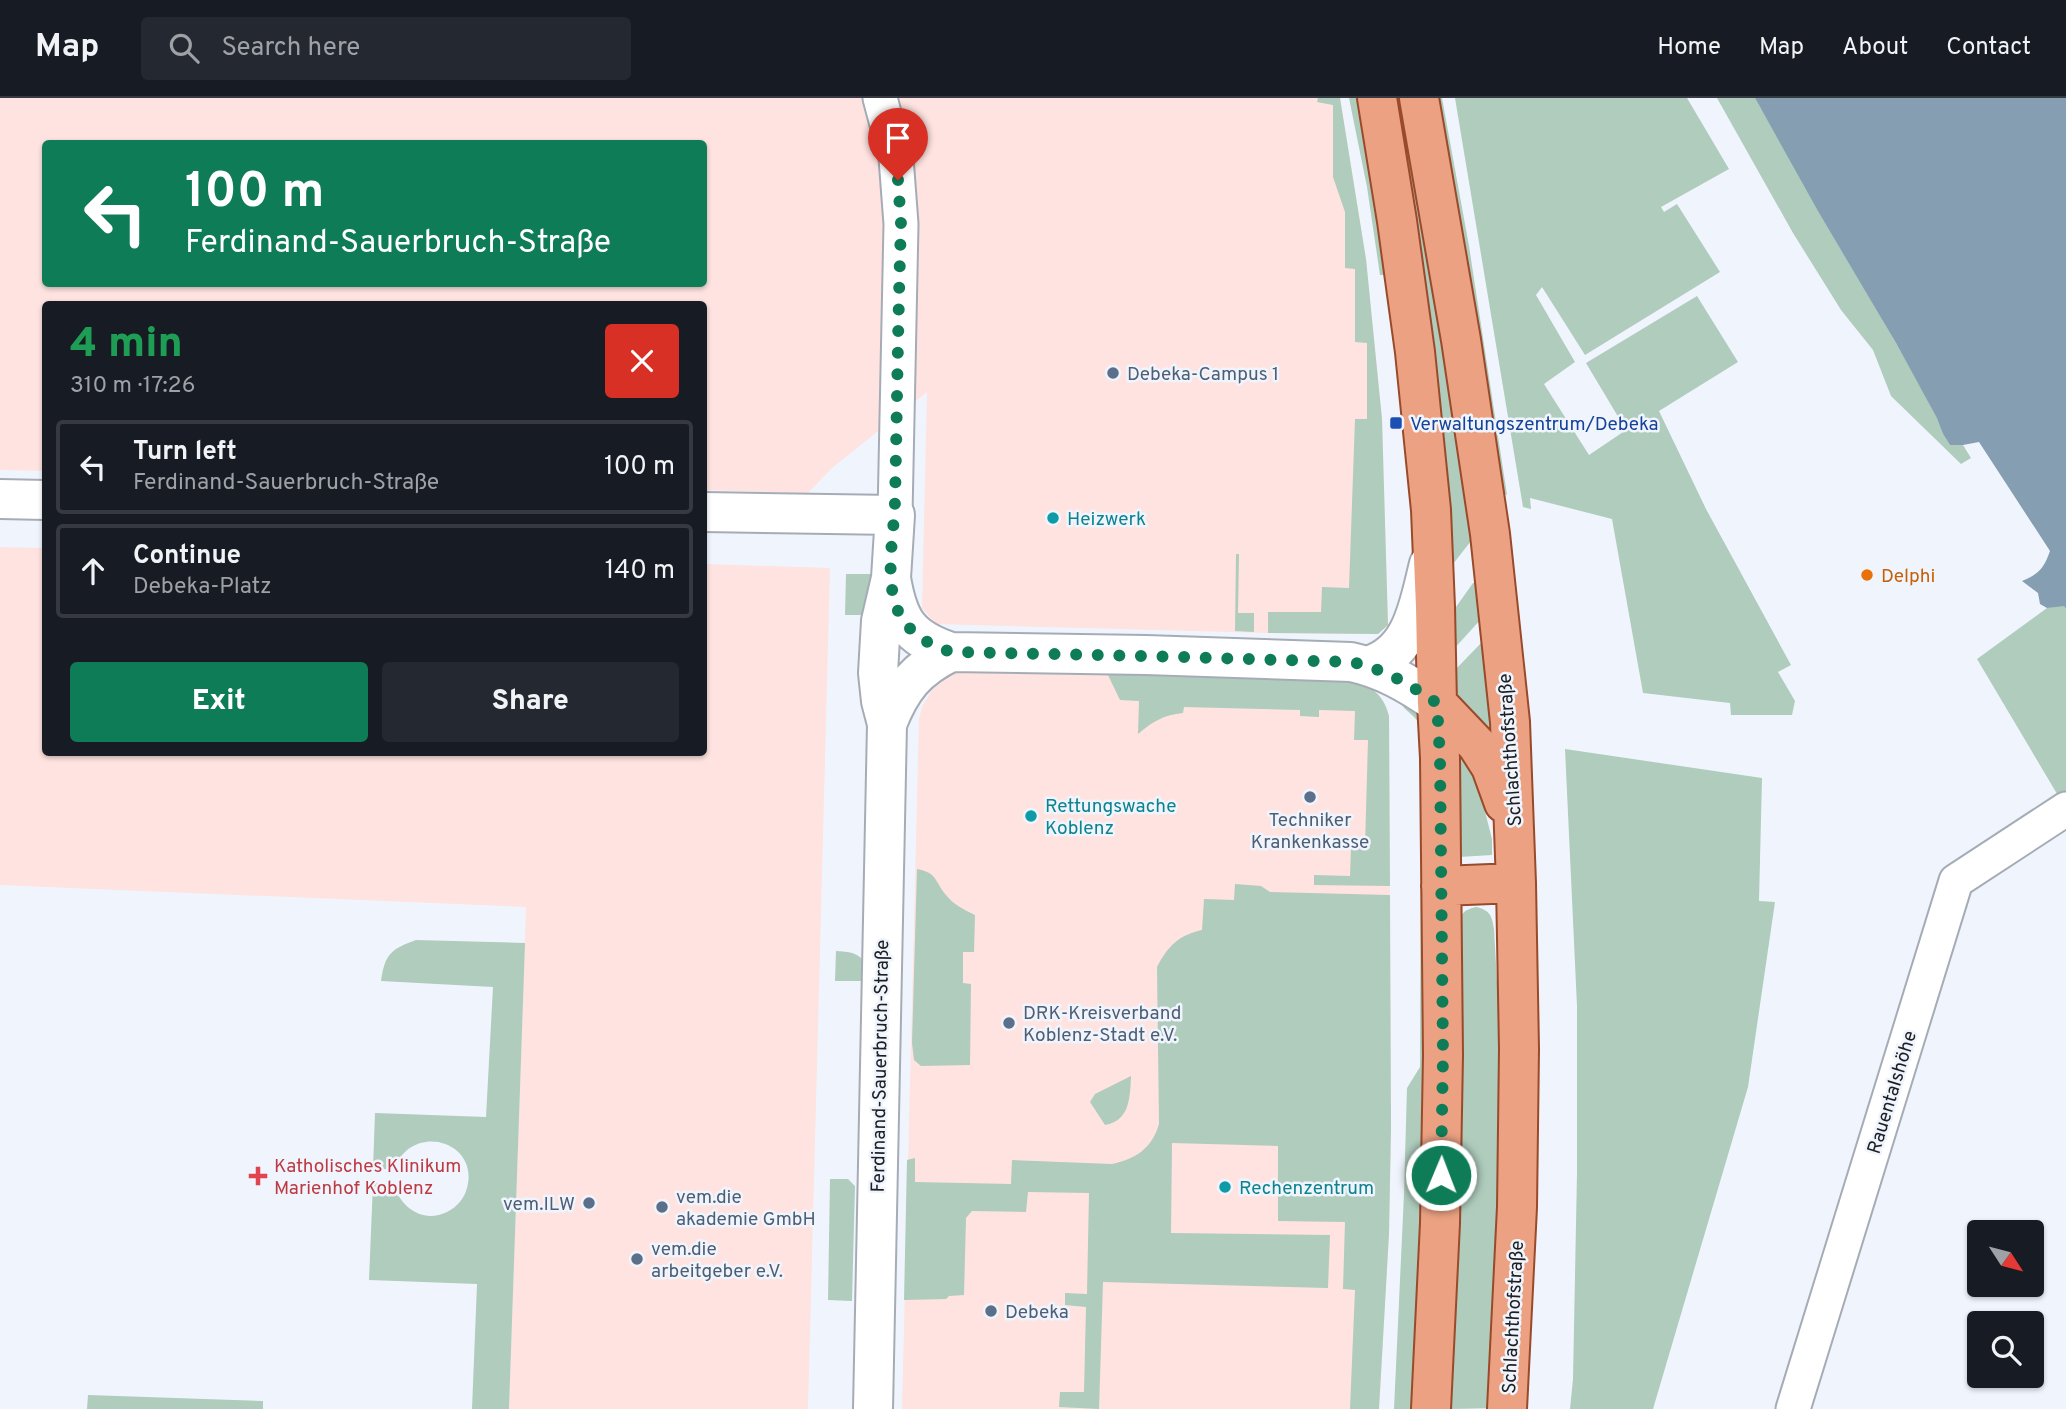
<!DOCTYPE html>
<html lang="en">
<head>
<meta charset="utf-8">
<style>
  body { margin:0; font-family:Overpass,sans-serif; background:#242831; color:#f1f3f6; height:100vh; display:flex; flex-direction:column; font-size:26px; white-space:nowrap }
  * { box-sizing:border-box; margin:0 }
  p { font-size:23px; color:#9ea1a6 }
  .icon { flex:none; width:38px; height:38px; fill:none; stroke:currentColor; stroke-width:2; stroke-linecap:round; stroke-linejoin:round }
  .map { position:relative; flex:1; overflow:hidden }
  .panel { position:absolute; left:42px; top:203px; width:665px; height:455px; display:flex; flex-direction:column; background:#171b24; border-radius:7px; box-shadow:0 2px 5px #0004 }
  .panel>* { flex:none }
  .banner { position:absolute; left:42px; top:42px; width:665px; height:147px; border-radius:7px; box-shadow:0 2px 5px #0004; background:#0f7c58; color:#fff; overflow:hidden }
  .needle { width:46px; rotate:126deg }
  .tools { position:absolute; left:1967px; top:1122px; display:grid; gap:14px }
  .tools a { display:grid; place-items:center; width:77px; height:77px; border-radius:7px; background:#171b24; box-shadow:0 2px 5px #0004; font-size:35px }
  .pin { position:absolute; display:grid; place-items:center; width:60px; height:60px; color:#fff; margin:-72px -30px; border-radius:50% 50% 50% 0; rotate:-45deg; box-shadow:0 0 7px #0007 }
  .pin .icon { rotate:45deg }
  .me { position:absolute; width:77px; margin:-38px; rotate:1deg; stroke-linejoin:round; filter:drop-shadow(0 0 5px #0008) }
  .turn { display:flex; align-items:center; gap:24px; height:147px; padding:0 28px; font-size:32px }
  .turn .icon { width:91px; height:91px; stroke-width:2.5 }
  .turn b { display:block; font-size:49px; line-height:60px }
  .round { display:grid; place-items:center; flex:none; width:74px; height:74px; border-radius:7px; background:#242831 }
  .head { display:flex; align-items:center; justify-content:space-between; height:119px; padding:0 28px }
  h1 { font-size:42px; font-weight:800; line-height:52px; color:#1e9e55 }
  .cta { display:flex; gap:14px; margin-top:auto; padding:14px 28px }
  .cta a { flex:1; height:80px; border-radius:7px; background:#0f7c58; color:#fff; font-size:28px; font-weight:800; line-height:80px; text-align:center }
  .cta a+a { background:#242831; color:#f1f3f6 }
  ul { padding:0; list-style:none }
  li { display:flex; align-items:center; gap:21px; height:94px; margin:0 14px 10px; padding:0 14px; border:4px solid #363941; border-radius:7px }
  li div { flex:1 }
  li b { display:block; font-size:26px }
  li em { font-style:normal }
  header { display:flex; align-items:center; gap:42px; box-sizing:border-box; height:98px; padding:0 35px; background:#171b24; border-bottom:2px solid #363941 }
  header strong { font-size:33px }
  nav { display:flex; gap:38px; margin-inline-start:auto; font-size:24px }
  .search { width:490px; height:63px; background:#242831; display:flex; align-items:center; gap:18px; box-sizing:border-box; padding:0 24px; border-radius:7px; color:#9ea1a6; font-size:26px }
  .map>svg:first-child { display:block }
  .commercial { fill:#fee3e0; fill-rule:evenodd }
  .green { fill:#afccbd }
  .water { fill:#859eb2 }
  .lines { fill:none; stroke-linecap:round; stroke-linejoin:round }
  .street-casing { stroke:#a6acb6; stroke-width:37 }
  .secondary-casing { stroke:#a6acb6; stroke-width:42 }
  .primary-casing { stroke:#994a2a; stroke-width:42 }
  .street { stroke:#fff; stroke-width:33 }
  .secondary { stroke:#fff; stroke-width:38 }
  .primary { stroke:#eba182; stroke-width:38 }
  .route { stroke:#0f7c58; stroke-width:12; stroke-dasharray:0 21.6 }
  .service-dot { fill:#5c6f8a; stroke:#f0f5fd; stroke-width:2.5 }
  .transit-dot { fill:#1a4fb4; stroke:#f0f5fd; stroke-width:2.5 }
  .culture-dot { fill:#0f9aa8; stroke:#f0f5fd; stroke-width:2.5 }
  .food-dot { fill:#e8710a; stroke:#f0f5fd; stroke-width:2.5 }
  .health-dot { fill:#e0444e; stroke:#f0f5fd; stroke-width:2.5 }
  .labels { text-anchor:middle; stroke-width:5; stroke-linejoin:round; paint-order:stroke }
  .service-label { font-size:19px; fill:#4e5e75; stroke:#f0f5fd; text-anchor:start }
  .transit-label { font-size:19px; fill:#164399; stroke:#f0f5fd; text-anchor:start }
  .culture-label { font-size:19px; fill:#0d838f; stroke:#f0f5fd; text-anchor:start }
  .food-label { font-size:19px; fill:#c56008; stroke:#f0f5fd; text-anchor:start }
  .street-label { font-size:19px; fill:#1c1e22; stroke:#f0f5fd }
  .health-label { font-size:19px; fill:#be3a42; stroke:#f0f5fd; text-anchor:start }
</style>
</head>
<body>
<header>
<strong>Map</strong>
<div class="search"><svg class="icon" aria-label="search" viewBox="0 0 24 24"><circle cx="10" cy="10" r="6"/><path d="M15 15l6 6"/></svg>Search here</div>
<nav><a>Home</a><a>Map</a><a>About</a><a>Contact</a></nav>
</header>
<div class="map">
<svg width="2066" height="1311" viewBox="0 0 2066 1311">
  <rect width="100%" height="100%" fill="#f0f5fd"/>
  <path class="commercial" d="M0 0H1340L1366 161 1382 321 1388 527 1378 536 1268 535 936 526 922 510 927 294 832 370 808 395 704 392V206H46L45 373 0 372ZM46 46H704V186H46Z
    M0 449 45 450 46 654H704V466L830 470 808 1311H509L526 809 0 787Z
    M965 572 1107 575 1387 610 1389 618 1391 1030 1389 1136 1379 1311H902L919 620 923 607 933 591 954 574Z"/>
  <path class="green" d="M1318 0H1340L1366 161 1382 321 1388 527 1378 536 1268 535V514H1321L1322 489 1349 490 1355 321H1367V245L1355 244V171L1345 170V114L1333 79V7L1317 4Z
    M1349 0H1359L1384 136 1385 177H1380L1367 89Z
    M1391 0H1405L1472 439 1471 443 1453 466 1448 468Z
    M1432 0H1442L1469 148 1507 397 1501 394Z
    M1455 0H1687L1729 71 1661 109 1664 114 1677 106 1720 174 1585 257 1542 189 1536 197 1575 264 1544 286 1589 357 1626 332 1586 265 1697 198 1738 264 1659 313 1706 411 1791 567 1778 574 1795 603 1792 617H1731L1730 605 1643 595 1612 421 1530 400 1531 411 1523 409Z
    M1717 0H1755L1896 245 1938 320 1943 336 1950 347H1963L1971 360 1961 366 1891 298 1873 252 1841 212 1793 135Z
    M1236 456H1239L1238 515H1254V534L1235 533Z
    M846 476H872L871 517H845Z
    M1473 485H1476L1482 520 1452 553 1451 516Z
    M2054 508H2064L2066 511V711L1977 561 2047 510Z
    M1485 541 1495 646 1456 609 1453 574Z
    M1107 575 1352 583C1372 589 1383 595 1389 618L1390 788 1314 787V777L1350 778 1351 749H1365L1368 642H1354L1355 613 1319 612V619L1300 618V612L1184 609 1183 615C1164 617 1153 623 1138 636L1139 603 1120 602Z
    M1401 605 1423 618 1424 1112 1415 1311H1394L1404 1096 1407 990 1420 969 1421 629C1416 617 1404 613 1401 605Z
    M1565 651 1762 680 1759 803 1775 804 1748 989 1653 1311H1570L1573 1281 1577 1075V908Z
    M1459 654 1469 662 1480 694 1492 741V757L1459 759Z
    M917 771C938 775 934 783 946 797 953 806 964 812 975 817L974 854H963V885L971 886 970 967 921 968 914 962 912 945Z
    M1235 786 1261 788 1270 794 1390 797 1391 1030 1389 1136 1379 1311H1350L1355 1192 1343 1191 1345 1124 1278 1123V1048L1172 1045 1171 1135 1330 1137 1328 1190 1103 1184 1099 1311 1059 1309 1060 1294H1084L1086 1209 1065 1207V1195L1087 1196 1089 1095 1028 1094 1026 1114 972 1113 966 1120 964 1197 949 1198 946 1201 904 1202 907 1062 915 1060V1084L1011 1086 1012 1062 1112 1066C1136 1061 1152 1050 1159 1026L1157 869C1168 848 1179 837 1202 832L1204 801 1234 802Z
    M1476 809C1490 812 1492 818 1494 831L1499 920 1497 1076 1500 1310 1449 1311 1457 1173 1458 834C1460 818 1460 813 1476 809Z
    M416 842 525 845 509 1311H472L477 1186 369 1182 373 1085 393 1086C401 1109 422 1126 447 1114 457 1109 464 1101 467 1090 480 1043 412 1023 394 1071H373L375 1015 486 1019 493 889 381 883C385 856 391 851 416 842Z
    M836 853C846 854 855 853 863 862L862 883H835Z
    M1131 978C1130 999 1130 1023 1105 1027L1090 1004 1095 996Z
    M830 1081H848L855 1088 852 1203 828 1202Z
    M88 1297 263 1303V1311H87Z"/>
  <path class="water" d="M1755 0H2066V511L2064 508 2047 510 2040 506 2038 495 2022 483C2039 476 2044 470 2050 453L1979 344 1963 347H1950L1943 336 1937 320 1896 245 1818 113Z"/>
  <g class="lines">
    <g class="street-casing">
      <path id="street" d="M880 0 896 60 901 126 895 417
        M1793 1311 1956 783 2066 711"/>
    </g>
    <g class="secondary-casing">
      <path id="secondary" d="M0 401 46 402
        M704 414 895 417 891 480 881 523 878 575 881 603 887 626 873 1311
        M891 480C898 522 908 540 951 554L1146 557 1351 564C1384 571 1409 586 1437 605
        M1367 568C1413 556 1419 505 1429 466
        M887 626C901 590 916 571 951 554"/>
    </g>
    <g class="primary-casing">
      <path id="primary" d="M1377 0 1397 123 1415 254 1431 412 1435 509 1437 605 1440 660 1443 957 1440 1125 1431 1311
        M1419 0 1461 242 1490 436 1510 624 1516 785 1519 951 1517 1109 1507 1311
        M1437 605 1477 647 1491 669 1504 705
        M1441 788 1516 785"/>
    </g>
    <use href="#street" class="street"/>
    <use href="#secondary" class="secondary"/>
    <use href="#primary" class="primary"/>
  </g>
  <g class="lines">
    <path class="route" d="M898 82 901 126C898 218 897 311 895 403 894 438 884 480 898 513 908 535 929 547 951 554L1146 558 1351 564C1384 571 1409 586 1437 605L1440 660 1443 957 1441 1077"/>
  </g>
  <g class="service-dot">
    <circle cx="1113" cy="275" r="7"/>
    <circle cx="1310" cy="699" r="7"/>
    <circle cx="1009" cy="925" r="7"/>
    <circle cx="589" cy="1105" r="7"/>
    <circle cx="662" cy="1109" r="7"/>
    <circle cx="637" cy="1161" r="7"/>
    <circle cx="991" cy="1213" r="7"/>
  </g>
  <rect class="transit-dot" x="1389" y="318" width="14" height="14" rx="3.5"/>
  <g class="culture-dot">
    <circle cx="1053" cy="420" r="7"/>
    <circle cx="1031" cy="718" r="7"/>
    <circle cx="1225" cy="1089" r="7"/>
  </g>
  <circle class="food-dot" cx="1867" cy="477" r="7"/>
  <path class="health-dot" d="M254.5 1067.5h7v7h7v7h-7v7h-7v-7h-7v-7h7z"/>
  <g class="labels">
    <g class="service-label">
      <text x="1127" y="282">Debeka-Campus 1</text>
      <text x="1310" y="728" text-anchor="middle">Techniker<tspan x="1310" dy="22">Krankenkasse</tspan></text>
      <text x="1023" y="921">DRK-Kreisverband<tspan x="1023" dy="22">Koblenz-Stadt e.V.</tspan></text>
      <text x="676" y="1105">vem.die<tspan x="676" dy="22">akademie GmbH</tspan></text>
      <text x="575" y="1112" text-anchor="end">vem.ILW</text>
      <text x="651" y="1157">vem.die<tspan x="651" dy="22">arbeitgeber e.V.</tspan></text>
      <text x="1005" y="1220">Debeka</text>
    </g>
    <g class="transit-label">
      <text x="1410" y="332">Verwaltungszentrum/Debeka</text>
    </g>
    <g class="culture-label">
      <text x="1067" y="427">Heizwerk</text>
      <text x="1045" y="714">Rettungswache<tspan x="1045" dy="22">Koblenz</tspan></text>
      <text x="1239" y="1096">Rechenzentrum</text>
    </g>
    <g class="food-label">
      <text x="1881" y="484">Delphi</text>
    </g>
    <g class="street-label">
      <text transform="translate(1509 652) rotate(-94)" y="7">Schlachthofstraße</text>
      <text transform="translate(879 968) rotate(-89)" y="7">Ferdinand-Sauerbruch-Straße</text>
      <text transform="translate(1891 994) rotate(-73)" y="7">Rauentalshöhe</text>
      <text transform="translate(1512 1219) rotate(-87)" y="7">Schlachthofstraße</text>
    </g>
    <g class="health-label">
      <text x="274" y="1074">Katholisches Klinikum<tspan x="274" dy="22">Marienhof Koblenz</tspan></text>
    </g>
  </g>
</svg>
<div class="tools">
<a><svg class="needle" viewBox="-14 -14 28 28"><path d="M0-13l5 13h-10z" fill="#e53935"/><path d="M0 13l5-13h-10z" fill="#9ea1a6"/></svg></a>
<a><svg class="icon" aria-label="search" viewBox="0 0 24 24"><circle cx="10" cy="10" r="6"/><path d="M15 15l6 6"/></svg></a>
</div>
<div class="pin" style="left:898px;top:82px;background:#d93025"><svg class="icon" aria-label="arrive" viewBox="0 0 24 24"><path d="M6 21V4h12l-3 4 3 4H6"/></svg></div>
<svg class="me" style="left:1441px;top:1077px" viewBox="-20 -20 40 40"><circle r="17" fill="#0f7c58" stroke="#fff" stroke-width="3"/><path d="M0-11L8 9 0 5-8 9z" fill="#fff"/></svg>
<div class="banner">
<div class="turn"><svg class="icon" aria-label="left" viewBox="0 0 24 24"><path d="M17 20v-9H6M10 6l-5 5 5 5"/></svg><div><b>100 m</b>Ferdinand-Sauerbruch-Straße</div></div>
</div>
<section class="panel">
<div class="head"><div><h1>4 min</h1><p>310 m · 17:26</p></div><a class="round" style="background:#d93025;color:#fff"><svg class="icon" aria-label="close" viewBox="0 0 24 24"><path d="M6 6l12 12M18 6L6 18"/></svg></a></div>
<ul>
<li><svg class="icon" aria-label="left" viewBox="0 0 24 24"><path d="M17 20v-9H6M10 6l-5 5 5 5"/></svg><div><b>Turn left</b><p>Ferdinand-Sauerbruch-Straße</p></div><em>100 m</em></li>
<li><svg class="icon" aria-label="ahead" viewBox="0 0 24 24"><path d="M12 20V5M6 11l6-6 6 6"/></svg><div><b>Continue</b><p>Debeka-Platz</p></div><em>140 m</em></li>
</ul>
<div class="cta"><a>Exit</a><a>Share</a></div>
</section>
</div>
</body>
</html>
